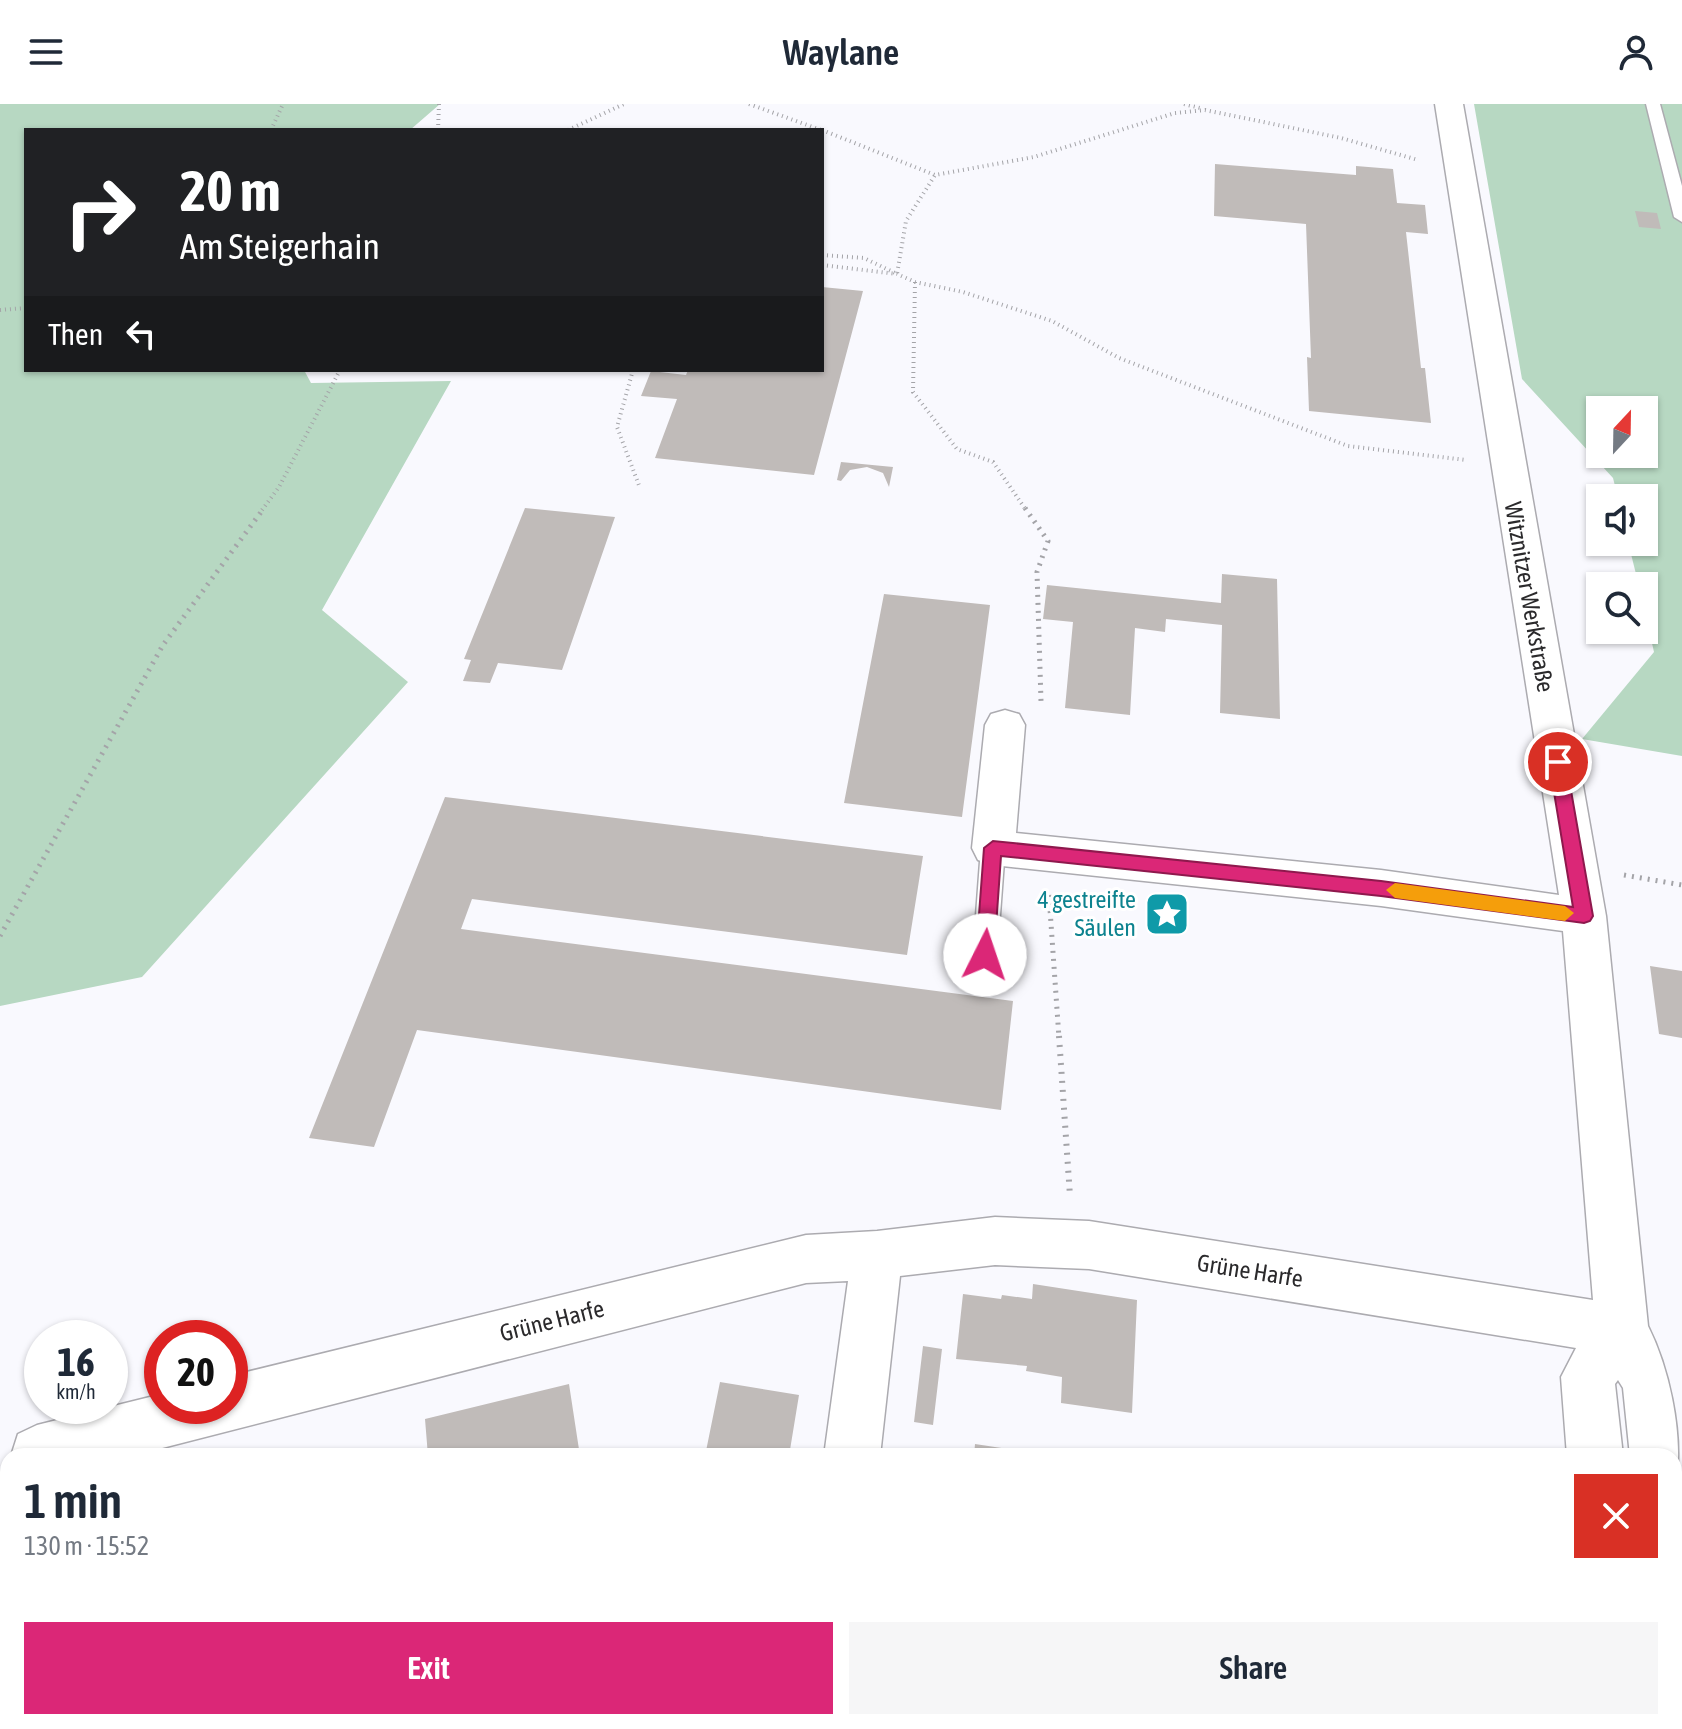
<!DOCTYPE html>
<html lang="en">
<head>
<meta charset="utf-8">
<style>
  body { margin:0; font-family:"Asap Condensed",sans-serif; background:#f6f6f7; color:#1f2937; height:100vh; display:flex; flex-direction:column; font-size:30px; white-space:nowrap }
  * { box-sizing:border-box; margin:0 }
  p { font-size:26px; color:#747a83 }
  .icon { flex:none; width:44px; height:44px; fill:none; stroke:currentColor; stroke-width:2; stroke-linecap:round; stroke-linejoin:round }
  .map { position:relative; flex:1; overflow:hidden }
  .panel { position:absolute; left:0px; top:1344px; width:1682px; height:282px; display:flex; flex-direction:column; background:#fff; border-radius:24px 24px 0 0; box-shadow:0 2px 6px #0004 }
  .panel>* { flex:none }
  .top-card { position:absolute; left:24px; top:24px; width:800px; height:244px; border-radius:0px; box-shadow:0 2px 6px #0004; background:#202124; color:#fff; overflow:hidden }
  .needle { width:52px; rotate:22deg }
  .fabs { position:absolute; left:1586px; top:292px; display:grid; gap:16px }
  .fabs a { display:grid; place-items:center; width:72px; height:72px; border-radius:0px; background:#fff; box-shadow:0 2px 6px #0004; font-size:40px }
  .speed { position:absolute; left:24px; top:1216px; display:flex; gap:16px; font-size:40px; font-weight:700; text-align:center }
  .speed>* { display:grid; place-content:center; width:104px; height:104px; border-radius:50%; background:#fff; box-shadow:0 2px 6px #0004; line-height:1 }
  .speed small { font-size:20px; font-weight:400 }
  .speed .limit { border:12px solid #d22; background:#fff; color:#111 }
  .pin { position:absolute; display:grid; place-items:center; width:68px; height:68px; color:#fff; margin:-34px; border:4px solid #fff; border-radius:50%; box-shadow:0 2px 8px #0007 }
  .me { position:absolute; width:88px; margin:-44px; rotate:4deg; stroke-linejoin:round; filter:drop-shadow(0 0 6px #0008) }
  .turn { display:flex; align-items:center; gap:28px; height:168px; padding:0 24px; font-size:36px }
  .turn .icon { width:104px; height:104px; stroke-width:2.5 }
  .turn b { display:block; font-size:56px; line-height:68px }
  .then { display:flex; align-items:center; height:76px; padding:0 24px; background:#0003; gap:16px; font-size:30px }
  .round { display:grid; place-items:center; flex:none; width:84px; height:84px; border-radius:0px; background:#f6f6f7 }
  .head { display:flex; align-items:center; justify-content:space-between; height:136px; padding:0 24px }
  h1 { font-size:48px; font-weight:600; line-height:60px }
  .cta { display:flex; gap:16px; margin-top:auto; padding:16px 24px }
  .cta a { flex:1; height:92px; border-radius:0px; background:#db2777; color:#fff; font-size:32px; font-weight:600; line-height:92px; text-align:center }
  .cta a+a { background:#f6f6f7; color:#1f2937 }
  header { display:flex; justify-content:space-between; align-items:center; height:104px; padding:0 24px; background:#fff; font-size:36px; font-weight:600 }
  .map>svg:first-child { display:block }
  .green { fill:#b7d8c2; fill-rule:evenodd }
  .building { fill:#c0bbb9 }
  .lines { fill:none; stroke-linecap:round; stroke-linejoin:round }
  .lane-casing { stroke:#acabb0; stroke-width:3 }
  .street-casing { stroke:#acabb0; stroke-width:3 }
  .path-far2 { stroke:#a4a4a8; stroke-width:4; stroke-dasharray:1 4; stroke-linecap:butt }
  .path-far1 { stroke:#a4a4a8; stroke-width:5; stroke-dasharray:2 6; stroke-linecap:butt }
  .path { stroke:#a4a4a8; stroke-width:6; stroke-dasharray:2 7; stroke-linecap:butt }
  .lane { fill:#fff; fill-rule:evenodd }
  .street { fill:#fff; fill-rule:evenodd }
  .route { fill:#db2777; stroke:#8e194d; stroke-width:2 }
  .slow { fill:#f59e0b }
  .labels { text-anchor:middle; stroke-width:6; stroke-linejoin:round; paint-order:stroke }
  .street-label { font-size:24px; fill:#2b2a2c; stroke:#fff }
  .culture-label { font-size:24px; fill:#0d838f; stroke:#fff; text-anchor:end }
</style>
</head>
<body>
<header><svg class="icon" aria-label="menu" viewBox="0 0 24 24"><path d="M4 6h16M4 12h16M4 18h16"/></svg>Waylane<svg class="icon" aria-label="person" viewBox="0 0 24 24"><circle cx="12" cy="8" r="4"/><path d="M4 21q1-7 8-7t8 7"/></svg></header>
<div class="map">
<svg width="1682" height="1625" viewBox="0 0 1682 1625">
  <rect width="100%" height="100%" fill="#f9f9fe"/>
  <path class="green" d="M0 0H440L410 26H26V266H304L311 279 451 277 322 506 408 578 142 873 0 902Z
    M1474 0H1682V652L1582 635 1654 548 1644 504V482H1639L1628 438H1644V394H1618L1613 374 1522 275ZM1600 306H1644V350H1600Z"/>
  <path class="building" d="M1215 60 1356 71V62L1393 65 1397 99 1425 101 1428 130 1406 128 1421 264H1425L1431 319 1309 307 1307 253 1311 254 1306 120 1214 112Z
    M1635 107 1657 109 1661 125 1639 123Z
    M822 183 863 187 814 371 655 354 677 295 641 292 651 267 686 271 688 266H822Z
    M841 358 893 363 889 383 883 369 867 363 850 366 841 377 837 376Z
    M525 404 615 413 562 566 498 559 490 579 463 577 471 556 464 555Z
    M1222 470 1277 475 1280 615 1220 609 1222 521 1166 515 1165 528 1135 524 1130 611 1065 604 1073 518 1043 515 1047 481 1221 499Z
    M884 490 990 501 962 713 844 699Z
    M445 693 923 752 907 851 472 795 461 825 1013 897 1001 1006 417 926 374 1043 309 1034Z
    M1650 862 1682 867V934L1659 930Z
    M1033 1180 1137 1196 1132 1309 1061 1299 1062 1273 1026 1267 1027 1262 956 1255 963 1190 1001 1195 1002 1191 1032 1195Z
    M923 1242 942 1245 933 1321 914 1318Z
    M720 1278 799 1291 789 1352H705Z
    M569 1280 580 1352H428L425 1315Z
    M975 1340 1041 1350V1352H974Z
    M346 1618H530L528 1625H344Z
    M905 1618H1011L1010 1625H904Z"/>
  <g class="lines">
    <g class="lane-casing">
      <path id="lane" d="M1646 0H1660L1682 82V118L1674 113Z
        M993 735 1001 737 1005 744 995 878 992 885 983 888 974 885 971 878 981 744 985 737Z"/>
    </g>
    <g class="street-casing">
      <path id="street" d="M1435 0H1463L1606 812 1648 1222C1669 1264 1682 1325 1677 1371L1674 1373V1352H1630L1623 1284 1618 1276 1615 1280 1623 1352H1567L1561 1273 1576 1244 1089 1165 995 1161 900 1172 880 1352H824L848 1177 806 1179 131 1352H11L18 1330 37 1321 162 1290V1302H230V1272L806 1131 877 1127 995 1113 1089 1117 1593 1196 1563 827 1381 802 993 761 978 756 972 744 985 621 991 610 1005 606 1019 610 1025 621 1016 729 1381 766 1559 791Z
        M1674 1450 1682 1453V1572L1674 1568Z
        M789 1618H849V1625H789Z
        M1590 1618H1650V1625H1590Z"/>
    </g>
    <path class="path-far2" d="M749 0 821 26
      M1184 0 1200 4
      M271 26 283 0
      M438 26 439 0
      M568 26 624 0
      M822 26 935 71 1034 53 1175 9 1205 6 1341 34 1418 56
      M822 151 864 154 897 170 906 117 935 71
      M822 161 897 170 915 178 963 188 1052 217 1119 254 1348 342 1466 356
      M915 178 913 288 957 345 993 358 1026 406
      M0 206 26 204
      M633 266 617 323 640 384
      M262 406 279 383 340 266"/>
    <path class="path-far1" d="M1025 404 1048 437 1037 468 1041 597
      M1624 771 1682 781
      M1049 791 1059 934
      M0 832 163 541 264 404"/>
    <path class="path" d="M1059 932 1070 1092"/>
    <use href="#lane" class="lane"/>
    <use href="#street" class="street"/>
  </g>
  <path class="route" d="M1558 652 1566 658 1593 812 1590 817 1584 819 1381 792 1001 752 994 851 992 857H979L976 851 984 744 993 737 1381 777 1573 803 1549 658Z"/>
  <path class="slow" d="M1395 779 1565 802 1574 809 1565 817 1395 794 1386 786Z"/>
  <defs>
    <g id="sight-square" transform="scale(2.3)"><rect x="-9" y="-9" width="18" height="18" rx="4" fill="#0f9aa8" stroke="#fff"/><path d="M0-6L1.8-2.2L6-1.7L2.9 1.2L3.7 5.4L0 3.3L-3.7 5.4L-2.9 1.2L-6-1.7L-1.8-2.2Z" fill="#fff"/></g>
  </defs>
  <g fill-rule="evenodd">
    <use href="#sight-square" x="1167" y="810"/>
  </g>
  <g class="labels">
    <g class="street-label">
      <text transform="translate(1529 493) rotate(80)" y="8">Witznitzer Werkstraße</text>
      <text transform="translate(1250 1167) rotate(9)" y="8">Grüne Harfe</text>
      <text transform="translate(552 1217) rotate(-14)" y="8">Grüne Harfe</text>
    </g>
    <g class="culture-label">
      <text x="1136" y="804">4 gestreifte<tspan x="1136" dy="28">Säulen</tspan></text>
    </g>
  </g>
</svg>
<div class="fabs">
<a><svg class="needle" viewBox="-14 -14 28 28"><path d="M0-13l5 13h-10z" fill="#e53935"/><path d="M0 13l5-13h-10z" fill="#747a83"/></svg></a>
<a><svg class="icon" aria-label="sound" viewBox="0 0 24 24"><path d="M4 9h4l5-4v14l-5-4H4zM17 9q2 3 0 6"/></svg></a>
<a><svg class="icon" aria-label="search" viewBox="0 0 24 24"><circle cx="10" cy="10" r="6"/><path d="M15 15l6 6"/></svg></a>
</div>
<div class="speed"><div>16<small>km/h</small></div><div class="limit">20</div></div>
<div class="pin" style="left:1558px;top:658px;background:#d93025"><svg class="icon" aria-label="arrive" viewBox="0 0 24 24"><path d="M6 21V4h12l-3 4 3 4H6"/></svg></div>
<svg class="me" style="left:985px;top:851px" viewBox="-20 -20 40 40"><circle r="19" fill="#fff"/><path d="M0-13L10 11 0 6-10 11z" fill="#db2777"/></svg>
<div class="top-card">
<div class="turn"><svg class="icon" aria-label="right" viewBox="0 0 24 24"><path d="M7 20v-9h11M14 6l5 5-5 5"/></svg><div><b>20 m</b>Am Steigerhain</div></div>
<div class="then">Then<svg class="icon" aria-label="left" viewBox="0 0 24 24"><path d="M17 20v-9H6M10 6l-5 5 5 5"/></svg></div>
</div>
<section class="panel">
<div class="head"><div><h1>1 min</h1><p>130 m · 15:52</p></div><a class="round" style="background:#d93025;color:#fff"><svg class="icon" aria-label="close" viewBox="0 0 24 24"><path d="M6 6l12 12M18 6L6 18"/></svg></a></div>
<div class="cta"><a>Exit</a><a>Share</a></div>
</section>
</div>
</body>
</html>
